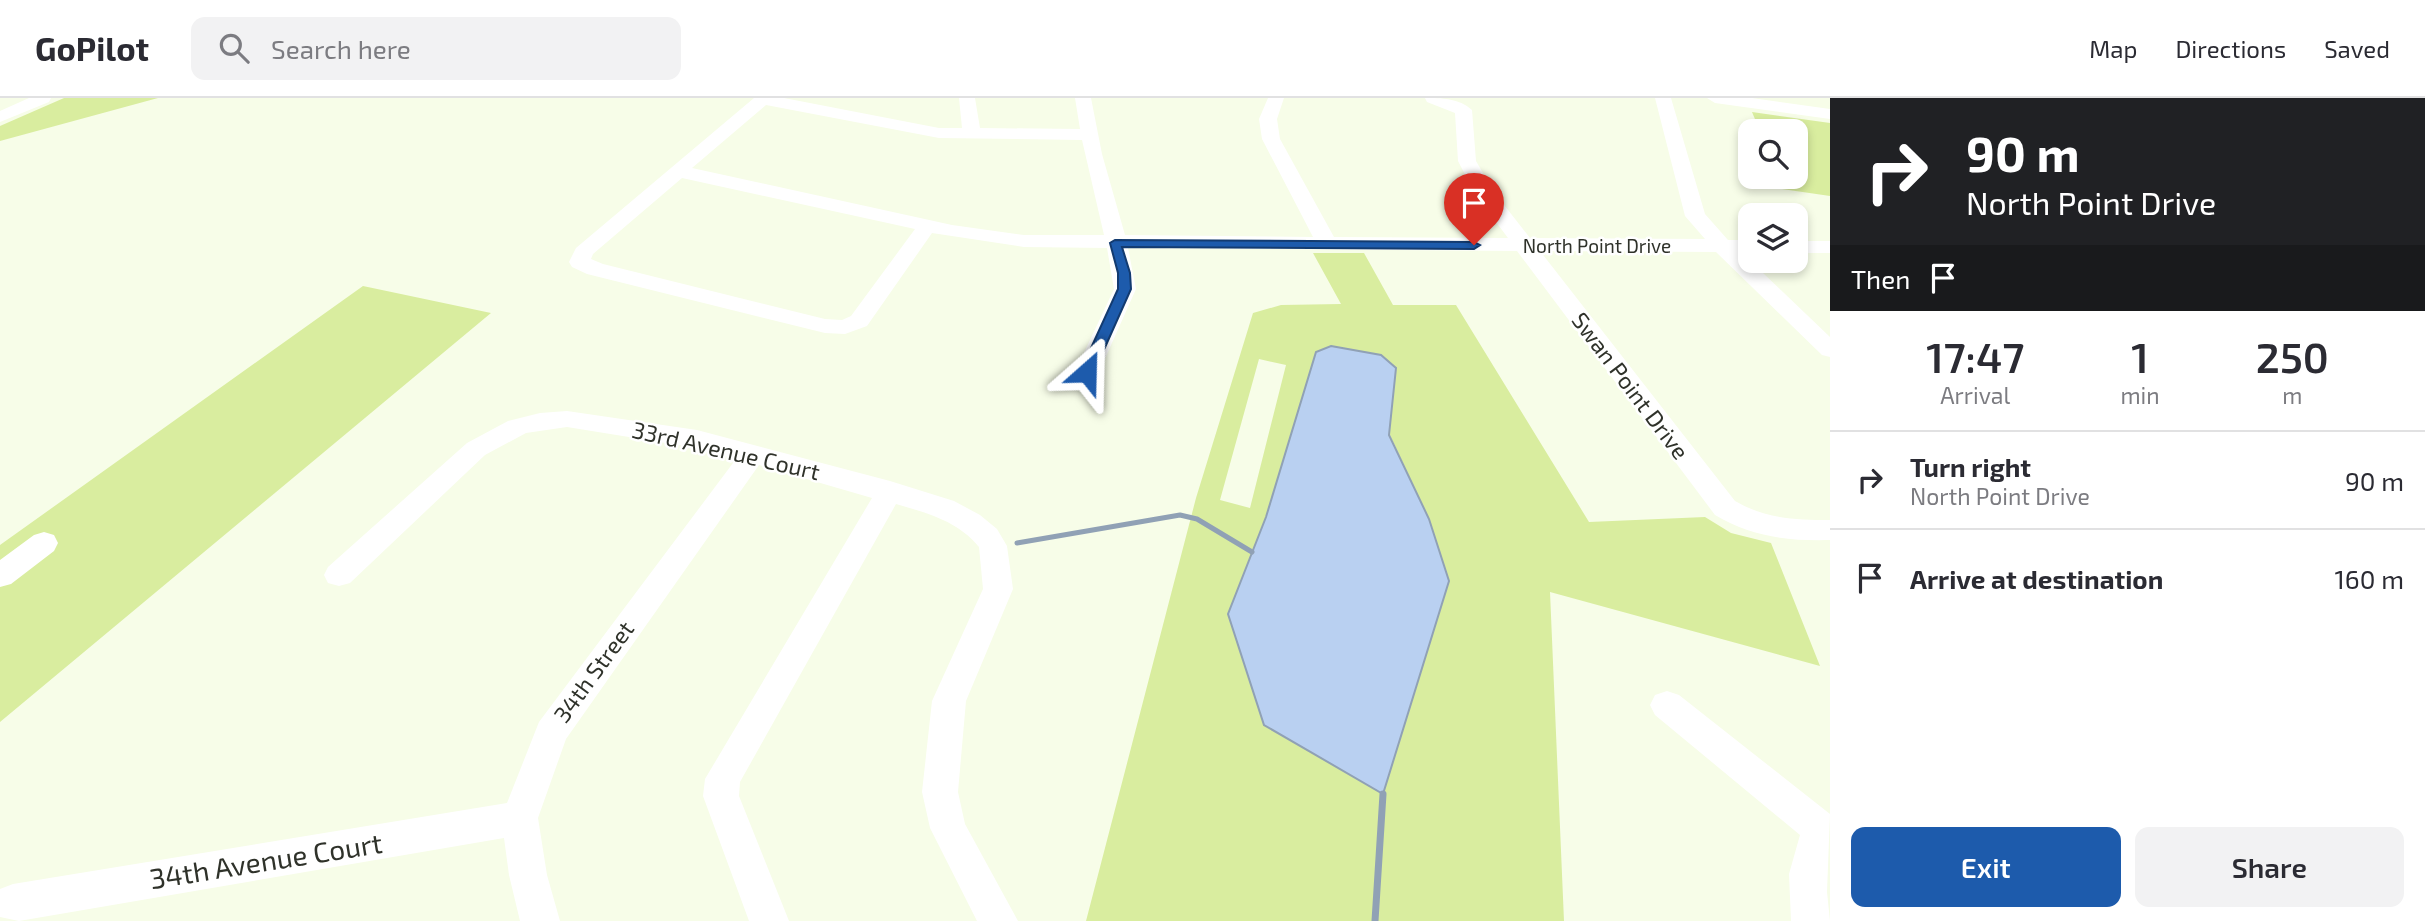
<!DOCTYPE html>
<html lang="en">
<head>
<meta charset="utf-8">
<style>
  body { margin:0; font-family:"Exo 2",sans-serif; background:#f2f2f3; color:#2b2b33; height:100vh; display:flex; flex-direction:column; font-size:26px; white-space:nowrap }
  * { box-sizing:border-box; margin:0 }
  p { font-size:23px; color:#7c7c81 }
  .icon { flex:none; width:38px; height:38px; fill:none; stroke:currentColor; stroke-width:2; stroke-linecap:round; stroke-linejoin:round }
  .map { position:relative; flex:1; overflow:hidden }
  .sheet { display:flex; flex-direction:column; background:#fff; width:595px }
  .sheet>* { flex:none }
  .banner { background:#202124; color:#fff; overflow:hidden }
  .buttons { position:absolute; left:1738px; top:21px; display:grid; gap:14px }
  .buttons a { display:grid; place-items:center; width:70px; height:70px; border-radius:14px; background:#fff; box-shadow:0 4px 10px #0003; font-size:35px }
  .pin { position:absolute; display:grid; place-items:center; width:60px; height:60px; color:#fff; margin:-72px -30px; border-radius:50% 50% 50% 0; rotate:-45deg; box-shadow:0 0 7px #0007 }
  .pin .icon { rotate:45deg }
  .me { position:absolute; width:77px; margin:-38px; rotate:25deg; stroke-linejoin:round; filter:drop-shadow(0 0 5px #0008) }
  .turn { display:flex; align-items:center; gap:24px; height:147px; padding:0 21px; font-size:32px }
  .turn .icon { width:91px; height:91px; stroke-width:2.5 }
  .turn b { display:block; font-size:49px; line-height:60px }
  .then { display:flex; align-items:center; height:66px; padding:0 21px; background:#0003; gap:14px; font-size:26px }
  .eta { display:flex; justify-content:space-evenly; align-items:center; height:119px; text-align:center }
  .eta b { font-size:42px; font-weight:600; line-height:49px }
  .primary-button { display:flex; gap:14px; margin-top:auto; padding:14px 21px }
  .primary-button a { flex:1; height:80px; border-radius:14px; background:#1d5bac; color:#fff; font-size:28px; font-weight:600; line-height:80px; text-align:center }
  .primary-button a+a { background:#f2f2f3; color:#2b2b33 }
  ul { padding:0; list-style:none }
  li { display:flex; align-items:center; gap:21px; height:98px; padding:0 21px; border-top:2px solid #e1e1e2 }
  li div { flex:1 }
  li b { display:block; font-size:26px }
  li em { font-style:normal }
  header { display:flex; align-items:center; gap:42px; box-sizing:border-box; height:98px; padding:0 35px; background:#fff; border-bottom:2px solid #e1e1e2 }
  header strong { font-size:33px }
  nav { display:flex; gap:38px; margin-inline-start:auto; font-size:24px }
  .search { width:490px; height:63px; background:#f2f2f3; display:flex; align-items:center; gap:18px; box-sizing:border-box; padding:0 24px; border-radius:14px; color:#7c7c81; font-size:26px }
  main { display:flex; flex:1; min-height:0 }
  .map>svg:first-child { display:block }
  .green { fill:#d9ed9f; fill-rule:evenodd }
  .water { fill:#b9d0f1; stroke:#90a1b5; stroke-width:2 }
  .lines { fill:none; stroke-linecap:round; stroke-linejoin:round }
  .stream-far1 { stroke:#90a1b5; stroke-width:5 }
  .stream { stroke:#90a1b5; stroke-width:7 }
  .minor { fill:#fff; fill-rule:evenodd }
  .route { fill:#1d5bac; stroke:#133b70; stroke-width:2 }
  .labels { text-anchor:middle; stroke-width:5; stroke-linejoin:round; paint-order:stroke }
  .far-street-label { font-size:19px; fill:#2f322a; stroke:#fff }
  .street-label { font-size:23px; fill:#2f322a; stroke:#fff }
  .near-street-label { font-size:28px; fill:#2f322a; stroke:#fff }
</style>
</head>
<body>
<header>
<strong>GoPilot</strong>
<div class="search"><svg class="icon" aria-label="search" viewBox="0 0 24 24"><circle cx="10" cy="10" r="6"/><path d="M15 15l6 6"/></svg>Search here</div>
<nav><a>Map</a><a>Directions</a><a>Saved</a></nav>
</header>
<main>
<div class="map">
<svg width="1830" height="823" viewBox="0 0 1830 823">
  <rect width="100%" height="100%" fill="#f7fde8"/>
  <path class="green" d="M64 0H158L0 43V28Z
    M1752 14 1830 25V98L1782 91 1777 79H1796V33H1760Z
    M1313 155H1364L1393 207H1456L1589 424 1705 419 1731 435 1771 445 1820 568 1550 494 1564 823H1086L1196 400 1253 215 1281 207 1341 206ZM1316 254 1396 270 1389 335 1429 421 1449 483 1228 516 1266 419ZM1259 261 1286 267 1250 410 1220 402Z
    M363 188 491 215 0 624V447Z"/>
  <path class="water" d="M1331 248 1381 257 1396 270 1389 337 1429 421 1449 483 1383 696 1264 627 1228 516 1266 419 1316 254Z"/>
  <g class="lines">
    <path class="stream-far1" d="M1017 445 1180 417 1197 421 1252 454"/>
    <path class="stream" d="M1375 823 1383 696"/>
    <path class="minor" d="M29 0H51L49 4 0 24V13Z
      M754 0H784L939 30H962L959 0H975L980 30 1080 31 1075 0H1091L1102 56 1125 137 1313 139 1262 41 1259 21 1268 0H1284L1277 21 1280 41 1334 139 1508 140 1475 96 1458 63 1455 15 1427 4 1425 0C1441 0 1459 0 1472 12L1476 63 1494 94 1530 140 1705 141 1685 118 1655 0H1671L1705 116 1728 142H1750V154H1741L1830 239V259L1822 257 1716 154 1540 153 1735 403C1766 421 1795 422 1830 422V442C1788 443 1752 439 1715 417L1517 153 1128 150 1136 191 1099 274 1096 279 1087 282 1078 279 1075 274 1114 191 1107 150 1024 149 932 135 867 228 845 236 825 235 587 176 572 169 569 164 576 150ZM766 7 939 40 1082 42 1104 137H1024L952 127 692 70ZM682 80 915 131 851 218 842 222 825 221 603 166 591 161 593 156Z
      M1707 0H1752L1830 11V21L1715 5Z
      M1796 143H1830V155H1796Z
      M567 313 697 332 890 383 954 403 980 417 997 431 1007 448 1013 491 966 603 958 694 965 726 1018 823H977L930 730 922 694 932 603 983 491 979 449C958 423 927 415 896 406L740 684 739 698 789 823H749L703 698 705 681 872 400 759 367 566 641 538 720 547 777 560 823H520L509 777 504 740 19 823 0 819V791L13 786 507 705 539 624 736 361 697 350 567 329 526 335 485 357 350 485 339 488 328 485 324 477 328 469 467 345 508 323 540 315Z
      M44 434 54 437 58 445 54 453 11 486 0 489V462L34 437Z
      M1667 593 1679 597 1830 716 1827 794 1830 823H1791L1789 776 1800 737 1655 617 1650 607 1655 597Z"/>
  </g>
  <path class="route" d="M1115 142 1474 144 1480 147 1474 151 1122 149 1130 175 1131 191 1094 274 1087 278 1080 274 1118 191V175L1110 145Z"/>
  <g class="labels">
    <g class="far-street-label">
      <text x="1597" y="155">North Point Drive</text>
    </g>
    <g class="street-label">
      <text transform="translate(1630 288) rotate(53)" y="8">Swan Point Drive</text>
      <text transform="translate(726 353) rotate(13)" y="8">33rd Avenue Court</text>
      <text transform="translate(594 574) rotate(-54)" y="8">34th Street</text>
    </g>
    <g class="near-street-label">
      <text transform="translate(266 763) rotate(-9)" y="10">34th Avenue Court</text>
    </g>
  </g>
</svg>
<div class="buttons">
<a><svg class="icon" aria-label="search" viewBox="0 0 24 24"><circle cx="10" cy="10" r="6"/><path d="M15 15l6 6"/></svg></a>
<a><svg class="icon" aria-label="layers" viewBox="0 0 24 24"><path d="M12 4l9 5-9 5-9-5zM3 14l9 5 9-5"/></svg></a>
</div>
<div class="pin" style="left:1474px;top:147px;background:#d93025"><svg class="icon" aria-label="arrive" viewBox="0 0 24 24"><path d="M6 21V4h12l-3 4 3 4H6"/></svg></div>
<svg class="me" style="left:1087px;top:274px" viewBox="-20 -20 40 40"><path d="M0-17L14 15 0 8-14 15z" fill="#1d5bac" stroke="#fff" stroke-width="4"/></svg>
</div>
<section class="sheet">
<div class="banner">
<div class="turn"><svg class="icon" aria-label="right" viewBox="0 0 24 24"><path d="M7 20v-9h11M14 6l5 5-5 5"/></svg><div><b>90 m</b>North Point Drive</div></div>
<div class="then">Then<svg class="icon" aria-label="arrive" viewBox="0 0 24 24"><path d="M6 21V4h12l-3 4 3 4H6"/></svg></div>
</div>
<div class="eta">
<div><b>17:47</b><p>Arrival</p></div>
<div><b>1</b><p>min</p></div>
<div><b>250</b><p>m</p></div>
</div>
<ul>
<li><svg class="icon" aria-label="right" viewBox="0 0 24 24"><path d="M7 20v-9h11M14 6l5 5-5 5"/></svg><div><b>Turn right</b><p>North Point Drive</p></div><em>90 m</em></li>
<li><svg class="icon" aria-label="arrive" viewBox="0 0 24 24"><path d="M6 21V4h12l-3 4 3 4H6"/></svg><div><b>Arrive at destination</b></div><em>160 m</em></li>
</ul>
<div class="primary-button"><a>Exit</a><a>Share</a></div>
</section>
</main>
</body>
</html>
